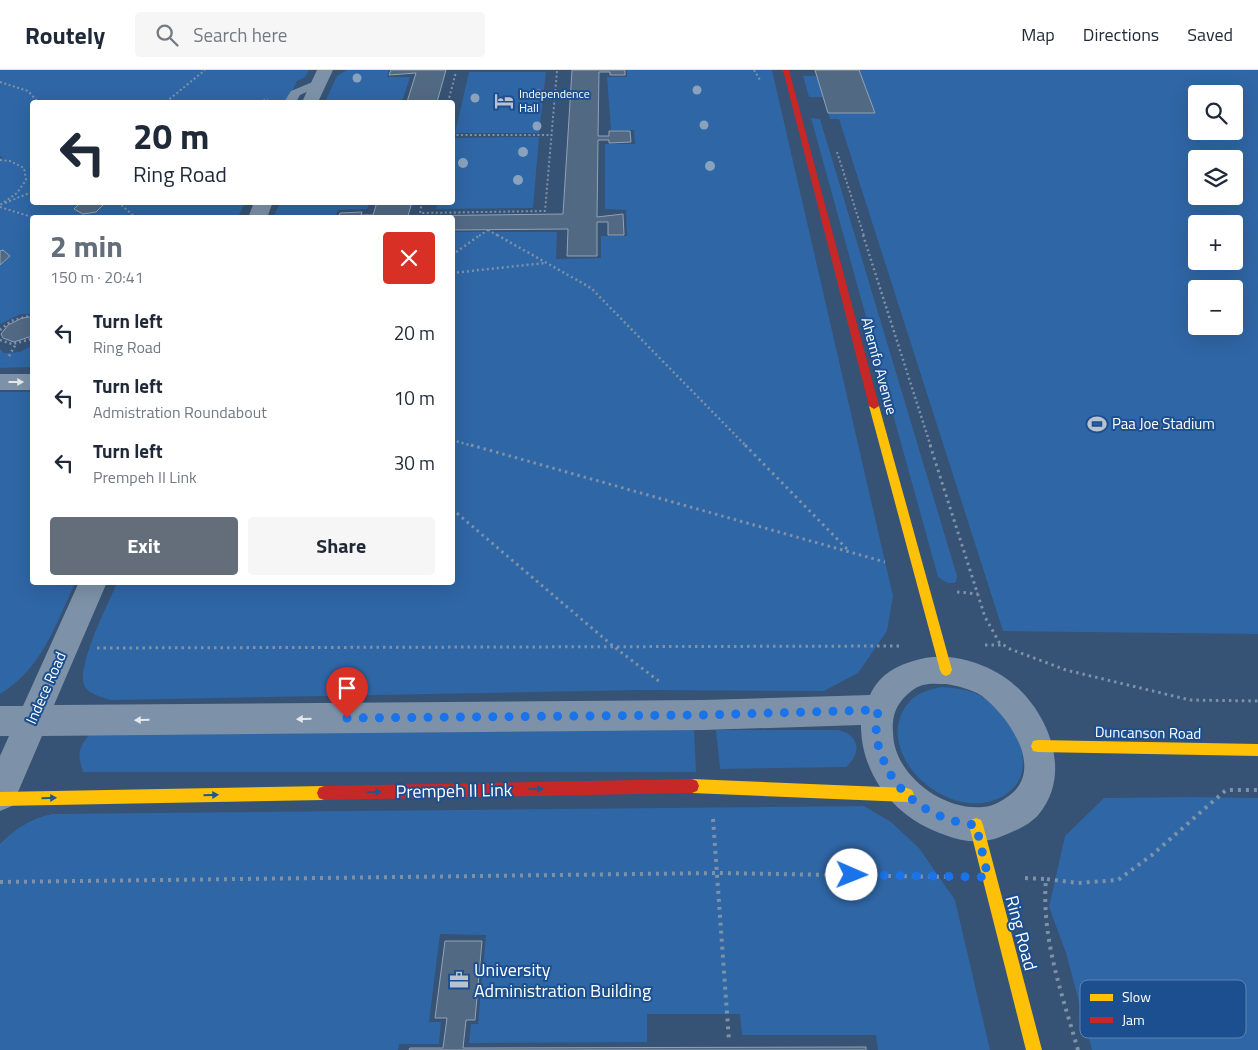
<!DOCTYPE html>
<html lang="en">
<head>
<meta charset="utf-8">
<style>
  body { margin:0; font-family:"Titillium Web",sans-serif; background:#f6f6f7; color:#1f2937; height:100vh; display:flex; flex-direction:column; font-size:19px; white-space:nowrap }
  * { box-sizing:border-box; margin:0 }
  p { font-size:16px; color:#747a83 }
  .icon { flex:none; width:28px; height:28px; fill:none; stroke:currentColor; stroke-width:2; stroke-linecap:round; stroke-linejoin:round }
  .map { position:relative; flex:1; overflow:hidden }
  .side { position:absolute; left:30px; top:145px; width:425px; height:370px; display:flex; flex-direction:column; background:#fff; border-radius:5px; box-shadow:0 5px 20px #0002 }
  .side>* { flex:none }
  .banner { position:absolute; left:30px; top:30px; width:425px; height:105px; border-radius:5px; box-shadow:0 5px 20px #0002; background:#fff; color:#1f2937; overflow:hidden }
  .controls { position:absolute; left:1188px; top:15px; display:grid; gap:10px }
  .controls a { display:grid; place-items:center; width:55px; height:55px; border-radius:5px; background:#fff; box-shadow:0 5px 20px #0002; font-size:25px }
  .pin { position:absolute; display:grid; place-items:center; width:42px; height:42px; color:#fff; margin:-51px -21px; border-radius:50% 50% 50% 0; rotate:-45deg; box-shadow:0 0 5px #0007 }
  .pin .icon { rotate:45deg }
  .me { position:absolute; width:55px; margin:-28px; rotate:91deg; stroke-linejoin:round; filter:drop-shadow(0 0 4px #0008) }
  .turn { display:flex; align-items:center; gap:18px; height:105px; padding:0 20px; font-size:22px }
  .turn .icon { width:65px; height:65px; stroke-width:2.5 }
  .turn b { display:block; font-size:35px; line-height:42px }
  .round { display:grid; place-items:center; flex:none; width:52px; height:52px; border-radius:5px; background:#f6f6f7 }
  .overview { display:flex; align-items:center; justify-content:space-between; height:85px; padding:0 20px }
  h1 { font-size:30px; font-weight:700; line-height:38px; color:#646e7b }
  .button { display:flex; gap:10px; margin-top:auto; padding:10px 20px }
  .button a { flex:1; height:58px; border-radius:5px; background:#646e7b; color:#fff; font-size:20px; font-weight:700; line-height:58px; text-align:center }
  .button a+a { background:#f6f6f7; color:#1f2937 }
  ul { padding:0; list-style:none }
  li { display:flex; align-items:center; gap:15px; height:65px; padding:0 20px }
  li div { flex:1 }
  li b { display:block; font-size:19px }
  li em { font-style:normal }
  header { display:flex; align-items:center; gap:30px; box-sizing:border-box; height:70px; padding:0 25px; background:#fff; border-bottom:1px solid #e0e1e3 }
  header strong { font-size:24px }
  nav { display:flex; gap:28px; margin-inline-start:auto; font-size:18px }
  .search { width:350px; height:45px; background:#f6f6f7; display:flex; align-items:center; gap:12px; box-sizing:border-box; padding:0 18px; border-radius:5px; color:#747a83; font-size:19px }
  .map>svg:first-child { display:block }
  .green { fill:#2f66a5; fill-rule:evenodd }
  .building { fill:#526984; stroke:#92a2b6 }
  .lines { fill:none; stroke-linecap:round; stroke-linejoin:round }
  .path-far3 { stroke:#7d92a8; stroke-width:2; stroke-dasharray:2 2.5; stroke-linecap:butt }
  .path-far2 { stroke:#7d92a8; stroke-width:2.5; stroke-dasharray:2 3; stroke-linecap:butt }
  .path-far1 { stroke:#7d92a8; stroke-width:3; stroke-dasharray:2.5 4; stroke-linecap:butt }
  .path { stroke:#7d92a8; stroke-width:4; stroke-dasharray:3 5; stroke-linecap:butt }
  .lane { fill:#7d92a8; fill-rule:evenodd }
  .street { fill:#7d92a8; fill-rule:evenodd }
  .slow { fill:#ffc107; fill-rule:evenodd }
  .jam { fill:#c62828; fill-rule:evenodd }
  .tree { fill:#8aa2be }
  .oneway { fill:#e5e9ee }
  .oneway2 { fill:#205989 }
  .route { stroke:#1a73e8; stroke-width:9; stroke-dasharray:0 16.2 }
  .labels { text-anchor:middle; stroke-width:4; stroke-linejoin:round; paint-order:stroke }
  .far-poi-label { font-size:12px; fill:#fff; stroke:#1b4f8f; text-anchor:start }
  .street-label { font-size:15px; fill:#fff; stroke:#1b4f8f }
  .poi-label { font-size:15px; fill:#fff; stroke:#1b4f8f; text-anchor:start }
  .near-street-label { font-size:18px; fill:#fff; stroke:#1b4f8f }
  .near-poi-label { font-size:18px; fill:#fff; stroke:#1b4f8f; text-anchor:start }
  .key { fill:#1b4f8f; stroke:#5f84b1; stroke-width:1 }
  .key-label { font-size:14px; fill:#fff }
</style>
</head>
<body>
<header>
<strong>Routely</strong>
<div class="search"><svg class="icon" aria-label="search" viewBox="0 0 24 24"><circle cx="10" cy="10" r="6"/><path d="M15 15l6 6"/></svg>Search here</div>
<nav><a>Map</a><a>Directions</a><a>Saved</a></nav>
</header>
<div class="map">
<svg width="1258" height="980" viewBox="0 0 1258 980">
  <rect width="100%" height="100%" fill="#365274"/>
  <path class="green" d="M0 0H309L305 7 297 11 287 32H32V132L245 133 238 147 32 148V244H21L0 254V88H4L0 86Z
    M347 0H389L387 7H410L402 32H325L337 6Z
    M627 0H772L893 526 887 561 858 603 824 621 642 620 112 630C103 628 91 625 85 617 74 600 109 532 117 513L452 512 453 162H557L556 189 601 188V166H627L626 140 605 139V74H635L634 60H611L607 7H627Z
    M814 0H1258V564L1003 561 839 49H830L823 27H809L803 6H816ZM1196 24H1234V61H1196ZM1196 89H1234V126H1196ZM1196 154H1234V191H1196ZM1196 219H1234V256H1196Z
    M469 2H546L539 63H455Z
    M811 48 820 49 957 506 956 512C949 515 944 511 938 507Z
    M539 67 533 138 436 139 438 133 452 132 453 68Z
    M280 133V132L369 133 367 139 338 140 335 147H273Z
    M32 276V297L0 298V279L4 283 20 282Z
    M0 322H32V512L75 513C56 554 41 600 0 624Z
    M942 617C955 618 967 619 979 625 1008 640 1043 695 1009 722 955 764 863 680 911 630 919 622 931 619 942 617Z
    M694 660 696 702H83C78 685 77 680 89 665Z
    M716 660H838C860 665 862 683 846 697L720 699Z
    M1190 727 1258 728V980H1092L1066 883 1049 837 1065 766 1104 728Z
    M864 736 891 752 919 778 955 830 990 980H878L876 965H742L740 944H647V972L469 973 471 954H478L486 865 440 864 429 952H441L439 974H399L398 980H0V774C16 758 30 749 52 744Z"/>
  <path class="building" d="M391 0H446L437 32H407L416 3 389 5Z
    M572 0H625V5H610V2H599L598 66H609V61H630L631 72 609 73V70H598L597 147 623 144 624 165H608V152H597V186H567L568 159 452 160V148H338L340 143 362 142 361 145H373L377 132H412L408 146 563 144Z
    M815 0H859L875 43H828Z
    M81 132H102L104 134 96 142 83 144 74 139Z
    M3 180 10 186 0 195V181Z
    M30 247H32V266L14 272 3 268 1 264 8 255 22 248Z
    M445 871H482L475 950H466L463 978 866 977V980H409L410 978H443L447 948H435Z"/>
  <g class="lines">
    <path class="path-far3" d="M754 0 760 10
      M0 12 28 21 38 32
      M166 32 205 0
      M259 32 268 29
      M448 32 456 2
      M452 65H552
      M837 82 864 166
      M0 90 10 91 24 98 26 110 17 123 0 135
      M118 132 136 148
      M422 132 420 143 545 141 557 1
      M5 133 32 122
      M0 137 35 148
      M488 160 499 166
      M479 166 488 160"/>
    <path class="path-far2" d="M497 165 591 218 747 377
      M863 165 931 377
      M452 185 480 165
      M452 203 545 193
      M0 260 11 251 32 245
      M0 270 12 274 32 269
      M9 286 16 274
      M452 370 476 377"/>
    <path class="path-far1" d="M471 375 885 492
      M745 375 849 481
      M930 375 985 547 999 572 1010 579 1066 600 1190 630 1258 631
      M452 439 613 576 660 612
      M957 522 978 524
      M985 575H1004
      M97 578 899 576"/>
    <path class="path" d="M713 749 729 971
      M1025 808 1046 809
      M0 812 717 803 953 807
      M1078 980C1062 924 1041 868 1046 809L1078 813 1118 810 1152 785 1226 720H1258"/>
    <path class="lane" d="M320 9 324 10 326 12 324 14 300 25 296 32H284L291 21Z"/>
    <path class="street" d="M317 0H333L318 32H302Z
      M254 132H273L267 148H248Z
      M0 304H32V320H0Z
      M79 512H107L54 635 703 630 870 625C879 606 893 597 913 591 947 579 992 593 1018 618 1051 649 1071 706 1039 744 1029 756 1014 761 1000 767 982 774 963 772 945 765 897 749 861 707 861 655L703 660 42 666 12 736 0 741V686L9 666H0V636H23ZM946 614C958 616 971 619 982 626 1008 646 1045 698 1010 725 1000 732 994 736 983 737 942 741 893 704 893 662 892 650 894 640 902 630 907 624 915 617 923 615 930 613 939 614 946 614Z"/>
    <path class="slow" d="M874 333 879 336 952 600 950 604 946 606 942 604 940 600 869 336Z
      M1038 670 1258 674V686L1038 682 1033 681 1031 676 1033 671Z
      M692 709 907 718 912 720 914 725 912 730 907 732 692 723 687 721 685 716 687 711Z
      M324 716 329 718 331 723 329 728 324 730 0 736V722Z
      M976 748 981 750 983 755 1042 980H1026L969 755 971 750Z"/>
    <path class="jam" d="M783 0H789L879 336 874 339 869 336Z
      M692 709 697 711 699 716 697 721 692 723 324 730 319 728 317 723 319 718 324 716Z"/>
  </g>
  <g class="tree">
    <circle cx="357" cy="8" r="4.5"/>
    <circle cx="697" cy="20" r="4.5"/>
    <circle cx="539" cy="24" r="4.5"/>
    <circle cx="475" cy="28" r="4.5"/>
    <circle cx="704" cy="55" r="4.5"/>
    <circle cx="537" cy="56" r="4.5"/>
    <circle cx="523" cy="82" r="5"/>
    <circle cx="463" cy="93" r="5"/>
    <circle cx="710" cy="96" r="5"/>
    <circle cx="518" cy="110" r="5"/>
  </g>
  <defs><path id="oneway-solid" d="M-6-.8H1V-3.2L6.5 0L1 3.2V.8H-6Z" transform="scale(1.25)"/></defs>
  <g class="oneway">
    <use href="#oneway-solid" transform="translate(16 312)"/>
    <use href="#oneway-solid" transform="translate(304 649) rotate(179)"/>
    <use href="#oneway-solid" transform="translate(142 650) rotate(179)"/>
  </g>
  <g class="oneway2">
    <use href="#oneway-solid" transform="translate(536 719) rotate(-1)"/>
    <use href="#oneway-solid" transform="translate(374 722) rotate(-1)"/>
    <use href="#oneway-solid" transform="translate(211 725) rotate(-1)"/>
    <use href="#oneway-solid" transform="translate(49 728) rotate(-1)"/>
  </g>
  <g class="lines">
    <path class="route" d="M347 648 702 645 878 640C877 649 876 658 876 667 877 673 880 680 882 686 896 727 935 751 976 755L988 807 852 805"/>
  </g>
  <defs>
    <g id="hotel-bare" transform="scale(1.5)"><path d="M-6-4.5h1.5V1H6V5H4.5V3h-9V5H-6ZM-4 0a1.8 1.8 0 1 1 3.6 0ZM.5 0V-2.5h3Q6-2.5 6 0Z" fill="#b9c2ce" stroke="#1b4f8f" stroke-width="2.5" paint-order="stroke"/></g>
    <g id="stadium-bare" transform="scale(1.5)"><path d="M0-5a6.5 5 0 1 0 0 10a6.5 5 0 1 0 0-10ZM-3.5-1.8h7v3.6h-7Z" fill="#b9c2ce" stroke="#1b4f8f" stroke-width="2.5" paint-order="stroke"/></g>
    <g id="office-bare" transform="scale(1.5)"><path d="M-6-3h4V-5.5h4V-3h4V5H-6ZM-1-4.5V-3h2v-1.5ZM-6 0V1H6V0Z" fill="#b9c2ce" stroke="#1b4f8f" stroke-width="2.5" paint-order="stroke"/></g>
  </defs>
  <g fill-rule="evenodd">
    <use href="#hotel-bare" x="504" y="31"/>
    <use href="#stadium-bare" x="1097" y="354"/>
    <use href="#office-bare" x="459" y="910"/>
  </g>
  <g class="labels">
    <g class="far-poi-label">
      <text x="519" y="28">Independence<tspan x="519" dy="14">Hall</tspan></text>
    </g>
    <g class="street-label">
      <text transform="translate(879 296) rotate(75)" y="5">Ahemfo Avenue</text>
      <text transform="translate(46 618) rotate(-66)" y="5">Indece Road</text>
      <text transform="translate(1148 663) rotate(1)" y="5">Duncanson Road</text>
    </g>
    <g class="poi-label">
      <text x="1112" y="359">Paa Joe Stadium</text>
    </g>
    <g class="near-street-label">
      <text transform="translate(454 721) rotate(-1)" y="6">Prempeh II Link</text>
      <text transform="translate(1021 863) rotate(75)" y="6">Ring Road</text>
    </g>
    <g class="near-poi-label">
      <text x="474" y="906">University<tspan x="474" dy="21">Administration Building</tspan></text>
    </g>
  </g>
  <rect x="1080" y="910" width="166" height="58" rx="8" class="key"/>
  <rect x="1090" y="924" width="23" height="7" fill="#ffc107"/>
  <rect x="1090" y="947" width="23" height="6" fill="#c62828"/>
  <g class="key-label">
    <text x="1122" y="932">Slow</text>
    <text x="1122" y="955">Jam</text>
  </g>
</svg>
<div class="controls">
<a><svg class="icon" aria-label="search" viewBox="0 0 24 24"><circle cx="10" cy="10" r="6"/><path d="M15 15l6 6"/></svg></a>
<a><svg class="icon" aria-label="layers" viewBox="0 0 24 24"><path d="M12 4l9 5-9 5-9-5zM3 14l9 5 9-5"/></svg></a>
<a>+</a>
<a>−</a>
</div>
<div class="pin" style="left:347px;top:648px;background:#d93025"><svg class="icon" aria-label="arrive" viewBox="0 0 24 24"><path d="M6 21V4h12l-3 4 3 4H6"/></svg></div>
<svg class="me" style="left:852px;top:805px" viewBox="-20 -20 40 40"><circle r="19" fill="#fff"/><path d="M0-13L10 11 0 6-10 11z" fill="#1a73e8"/></svg>
<div class="banner">
<div class="turn"><svg class="icon" aria-label="left" viewBox="0 0 24 24"><path d="M17 20v-9H6M10 6l-5 5 5 5"/></svg><div><b>20 m</b>Ring Road</div></div>
</div>
<section class="side">
<div class="overview"><div><h1>2 min</h1><p>150 m · 20:41</p></div><a class="round" style="background:#d93025;color:#fff"><svg class="icon" aria-label="close" viewBox="0 0 24 24"><path d="M6 6l12 12M18 6L6 18"/></svg></a></div>
<ul>
<li><svg class="icon" aria-label="left" viewBox="0 0 24 24"><path d="M17 20v-9H6M10 6l-5 5 5 5"/></svg><div><b>Turn left</b><p>Ring Road</p></div><em>20 m</em></li>
<li><svg class="icon" aria-label="left" viewBox="0 0 24 24"><path d="M17 20v-9H6M10 6l-5 5 5 5"/></svg><div><b>Turn left</b><p>Admistration Roundabout</p></div><em>10 m</em></li>
<li><svg class="icon" aria-label="left" viewBox="0 0 24 24"><path d="M17 20v-9H6M10 6l-5 5 5 5"/></svg><div><b>Turn left</b><p>Prempeh II Link</p></div><em>30 m</em></li>
</ul>
<div class="button"><a>Exit</a><a>Share</a></div>
</section>
</div>
</body>
</html>
